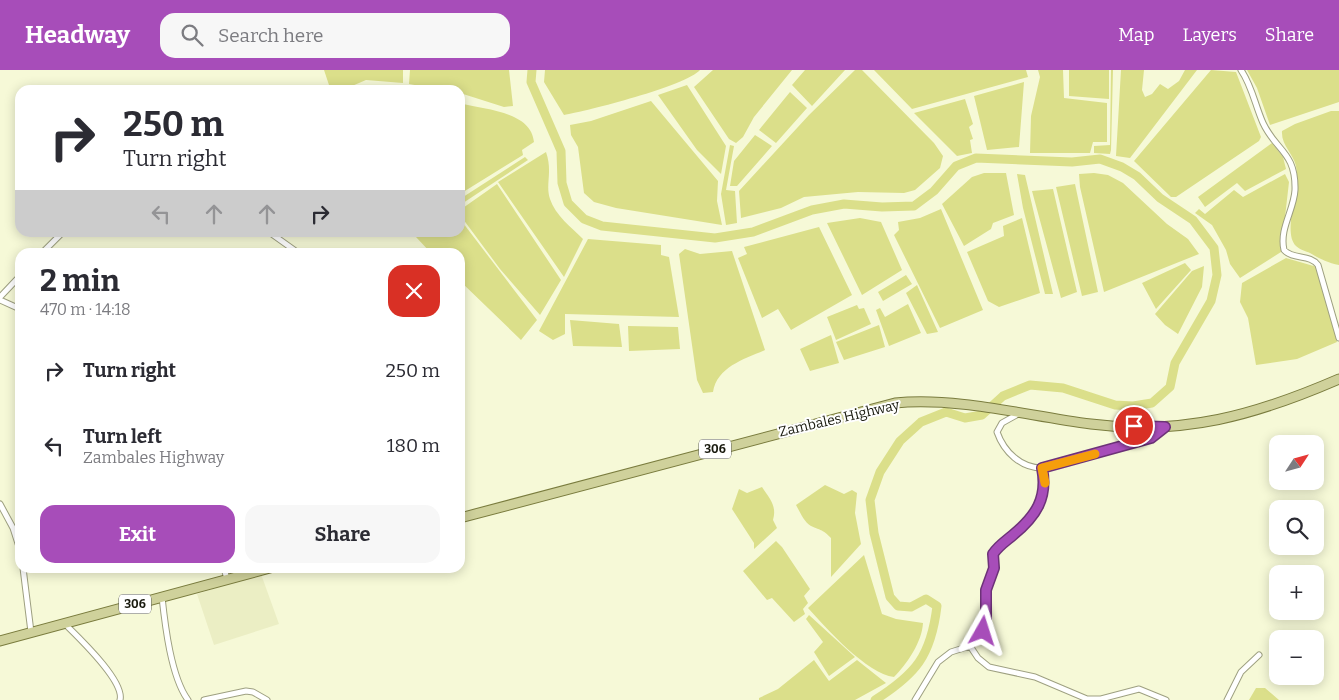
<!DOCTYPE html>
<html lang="en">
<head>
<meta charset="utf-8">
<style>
  body { margin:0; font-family:Bitter,serif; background:#f7f7f7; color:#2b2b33; height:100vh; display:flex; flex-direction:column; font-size:19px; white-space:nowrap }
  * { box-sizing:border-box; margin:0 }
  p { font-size:16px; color:#7c7c81 }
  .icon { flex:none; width:28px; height:28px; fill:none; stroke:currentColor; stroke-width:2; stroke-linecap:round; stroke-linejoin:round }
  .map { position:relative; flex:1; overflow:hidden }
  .drawer { position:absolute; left:15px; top:178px; width:450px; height:325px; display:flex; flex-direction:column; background:#fff; border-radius:15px; box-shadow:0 2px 12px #0003 }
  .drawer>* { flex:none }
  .banner { position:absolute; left:15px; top:15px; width:450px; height:152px; border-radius:15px; box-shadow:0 2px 12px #0003; background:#fff; color:#2b2b33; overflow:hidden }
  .needle { width:32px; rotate:54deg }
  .tools { position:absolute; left:1269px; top:365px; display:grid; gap:10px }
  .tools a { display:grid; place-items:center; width:55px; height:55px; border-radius:10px; background:#fff; box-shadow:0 2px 12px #0003; font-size:25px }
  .pin { position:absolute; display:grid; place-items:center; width:42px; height:42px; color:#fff; margin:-21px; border:2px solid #fff; border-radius:50%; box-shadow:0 1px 5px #0007 }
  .me { position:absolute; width:55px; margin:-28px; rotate:6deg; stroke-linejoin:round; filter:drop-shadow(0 0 4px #0008) }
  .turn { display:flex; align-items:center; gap:18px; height:105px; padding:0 25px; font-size:22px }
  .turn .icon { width:65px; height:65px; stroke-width:2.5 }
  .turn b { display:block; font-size:35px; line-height:42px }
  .lanes { display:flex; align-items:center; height:48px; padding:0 25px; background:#0003; justify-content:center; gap:25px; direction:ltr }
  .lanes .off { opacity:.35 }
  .round { display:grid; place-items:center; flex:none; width:52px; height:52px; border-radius:15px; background:#f7f7f7 }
  .head { display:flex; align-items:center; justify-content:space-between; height:85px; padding:0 25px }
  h1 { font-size:30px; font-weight:700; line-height:38px }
  .primary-button { display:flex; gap:10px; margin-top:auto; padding:10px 25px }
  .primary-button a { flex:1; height:58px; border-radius:15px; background:#a74db9; color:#fff; font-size:20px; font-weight:700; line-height:58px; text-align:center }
  .primary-button a+a { background:#f7f7f7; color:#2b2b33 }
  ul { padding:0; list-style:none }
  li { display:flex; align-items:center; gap:15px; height:75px; padding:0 25px }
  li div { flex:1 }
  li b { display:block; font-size:19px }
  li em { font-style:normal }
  header { display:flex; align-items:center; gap:30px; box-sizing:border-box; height:70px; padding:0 25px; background:#a74db9; color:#fff }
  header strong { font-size:24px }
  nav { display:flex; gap:28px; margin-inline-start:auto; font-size:18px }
  .search { width:350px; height:45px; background:#f7f7f7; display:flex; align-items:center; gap:12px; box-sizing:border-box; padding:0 18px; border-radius:15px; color:#7c7c81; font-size:19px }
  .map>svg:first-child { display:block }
  .built { fill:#ebeec4 }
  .water { fill:#dbdf8a }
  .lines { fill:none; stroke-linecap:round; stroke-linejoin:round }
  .river { stroke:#dbdf8a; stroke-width:9 }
  .minor-casing { stroke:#9ea081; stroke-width:7 }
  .primary-casing { stroke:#7a7c3e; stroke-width:11 }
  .minor { stroke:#fff; stroke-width:5 }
  .primary { stroke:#cfd19b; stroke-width:9 }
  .route-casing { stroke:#6d3278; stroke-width:12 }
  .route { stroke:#a74db9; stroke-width:9 }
  .slow { stroke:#f59e0b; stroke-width:9 }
  .labels { text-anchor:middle; stroke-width:4; stroke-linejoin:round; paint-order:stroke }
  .shield { fill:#fff; stroke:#5d5e56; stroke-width:1 }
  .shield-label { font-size:12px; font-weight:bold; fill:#18190d }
  .street-label { font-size:14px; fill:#18190d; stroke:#fff }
</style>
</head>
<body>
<header>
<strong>Headway</strong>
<div class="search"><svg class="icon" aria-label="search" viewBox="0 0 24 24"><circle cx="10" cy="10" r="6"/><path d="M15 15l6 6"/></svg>Search here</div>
<nav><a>Map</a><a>Layers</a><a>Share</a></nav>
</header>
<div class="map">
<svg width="1339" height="630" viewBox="0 0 1339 630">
  <rect width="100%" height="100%" fill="#f6f9d7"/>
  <path class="built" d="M261 504 279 554 214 575 197 524Z"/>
  <path class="water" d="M324 0H403V13L366 10 352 16 330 18Z
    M410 0H509L513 36 504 37 460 23V20L437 19 409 14Z
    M545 0H700C686 16 587 41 564 45L544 12Z
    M713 0H792L754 47 743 67 736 73 729 69 694 17Z
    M805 0H845L812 36 792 15Z
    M855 0H862L934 73 943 86 940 98 915 120 904 123 858 122 804 127 781 138 741 148 739 121 809 45Z
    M874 0H1026L1028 7 912 39Z
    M1038 0H1063L1064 28 1107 33V72H1093L1090 83H1030L1031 46 1040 7Z
    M1069 0H1109V29L1069 26Z
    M1111 0H1113L1111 80 1110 84 1094 83V76L1110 75Z
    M1121 0H1144L1142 20 1145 27 1152 24 1160 14 1168 19 1179 11 1185 0H1197L1130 88 1116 86Z
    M1211 0 1236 2 1261 67 1259 71 1176 127H1171L1134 91Z
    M1247 0H1339V32L1270 55 1257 18Z
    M1024 12 1019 77 987 80 974 26Z
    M687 15 726 76 721 104 697 80 658 25Z
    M790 22 807 38 776 73 759 60Z
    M965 29 973 54 969 57 973 69 970 70 972 83 957 86 914 43Z
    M651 31 718 111 717 131 722 155 616 138 594 132 584 123 578 77 571 65 570 55 591 51Z
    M460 33C485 40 531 41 534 72L522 80 523 85 460 124Z
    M1331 41H1339V195C1328 193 1320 189 1310 183 1306 181 1300 180 1296 176 1282 163 1300 117 1296 96 1293 83 1281 75 1282 61L1295 54Z
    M755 65 772 76 737 116H730L734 91Z
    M1272 73 1283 87 1286 99 1245 121 1237 113 1205 137 1198 127Z
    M730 75 734 76 726 120 735 121 737 153 726 155 721 124Z
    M546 82C553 102 545 114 550 129 555 145 572 158 583 169L564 207 498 112Z
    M525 87 528 90 460 135V129Z
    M984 103H1006L1014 145 993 153 991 159 964 176 942 134 972 107Z
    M1094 103 1108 105 1123 113 1167 154 1188 169 1199 184 1104 222 1080 117 1079 104Z
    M1017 104 1025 105 1053 224H1045L1023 138Z
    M1285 104 1289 112 1281 182 1240 208 1230 194 1226 180 1212 155 1195 143 1199 139 1205 144 1234 120 1243 127Z
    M497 114 561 210 540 245 500 199 460 145V140Z
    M1075 114 1098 222 1082 226 1056 117Z
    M1053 119 1077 222 1061 228 1032 121Z
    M941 139 983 240 940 258 894 165 899 160 898 152 920 148Z
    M860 148 881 152 902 200 862 225 827 153Z
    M1022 148 1040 223 999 237 988 231 967 182 1004 166 1003 156Z
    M460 149 537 250 521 270 460 211V182H430L416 167 424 163 460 162Z
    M819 157 852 225 791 260 778 239 762 248 738 188 747 184 744 177Z
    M588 169 661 175V185L669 187 679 247 565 244V264L553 270 539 261Z
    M685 179 700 184 732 181 765 280C744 289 717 297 713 322L703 323 697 310 679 184Z
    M1286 188 1317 197 1337 272 1297 289 1256 295 1248 248 1240 232 1242 213Z
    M1185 193 1191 200 1156 239 1142 213Z
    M1204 196 1202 217 1178 264 1165 255 1155 244 1192 201Z
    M906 205 912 214 883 231 878 222Z
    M917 215 938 262 927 264 906 223Z
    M908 234 921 263 889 276 876 240 880 238 885 247Z
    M857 235 859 239 864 238 871 254 836 270 827 247Z
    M570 250 619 254 622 277 573 276Z
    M879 255 885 277 844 290 836 272Z
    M628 256 678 257 680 279 629 281Z
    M831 265 839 293 810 301 800 279Z
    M825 415 844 424 852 420 857 423 855 443 861 474 831 507V468C821 458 821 461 811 456 804 452 800 442 796 435Z
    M762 417C770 429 777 436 773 450L777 458 754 479V473L732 439 739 419 747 423Z
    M776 471 782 477 810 519 804 526 808 533 803 539 805 544 794 552 772 528 767 530 743 501Z
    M864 485 882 544 896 549 923 553C922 572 907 594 894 607 867 604 826 558 808 538Z
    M809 545 855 587 829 606 814 582 823 572 806 549Z
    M814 590 829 611 857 590 886 613 855 630H759V628L778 619Z
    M1256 618H1265L1279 630H1249Z"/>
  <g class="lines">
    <path class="river" d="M532 0 531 12 561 81 562 113 568 133 584 149 602 156 715 168 753 162 812 140 844 134 882 137 914 136 934 121 956 96 976 88 1072 92 1100 89 1122 97 1137 106 1160 128 1193 150 1214 178 1217 205 1211 231 1175 293 1170 317 1152 333 1133 336 1115 335 1063 318 1030 315 1003 326 982 345 965 348 946 342 921 352 900 371 880 402 870 430 874 463 890 527 898 536 911 537 926 529 937 536C931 586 916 604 875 630"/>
    <g class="minor-casing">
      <path id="minor" d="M1241 0C1252 16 1255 35 1263 53 1276 81 1296 82 1295 120 1294 140 1279 159 1284 180 1293 190 1310 184 1318 195L1339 268
        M269 162 297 182
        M43 182 63 162
        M0 227 20 206
        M0 230 20 239
        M1020 343 1002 353 997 362C1004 382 1021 398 1042 398L1151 367 1165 357
        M0 434 13 458 20 480
        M23 498 31 562
        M224 498 227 509
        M162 527C165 555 171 607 188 630
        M65 554C78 567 125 611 120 630
        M970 576 978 588 989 597 1035 607 1087 629H1101L1139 619 1166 630
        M204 630 246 621 253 622 267 630
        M915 630 938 592 951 582 970 576 983 561 986 554V520L994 498 993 484C998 476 1006 471 1013 465 1036 446 1048 429 1042 398
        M1227 630 1241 602 1259 585"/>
    </g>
    <g class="primary-casing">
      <path id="primary" d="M460 448 895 333C960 327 1027 346 1091 354 1183 366 1256 345 1339 309
        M0 571 270 498"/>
    </g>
    <use href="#minor" class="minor"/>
    <use href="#primary" class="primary"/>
  </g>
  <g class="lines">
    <g class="route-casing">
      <path id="route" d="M983 561 986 554V520L994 498 993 484C998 476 1006 471 1013 465 1036 446 1048 428 1042 398L1151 368 1165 357 1134 356"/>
    </g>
    <use href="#route" class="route"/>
    <path class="slow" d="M1045 413 1042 398 1095 384"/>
  </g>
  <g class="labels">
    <g class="shield">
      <rect x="699" y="369.5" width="32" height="19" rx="4"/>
      <rect x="119" y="524.5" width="32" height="19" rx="4"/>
    </g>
    <g class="shield-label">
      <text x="715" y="383">306</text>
      <text x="135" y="538">306</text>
    </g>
    <g class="street-label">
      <text transform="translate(839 348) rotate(-13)" y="5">Zambales Highway</text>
    </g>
  </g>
</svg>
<div class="tools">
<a><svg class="needle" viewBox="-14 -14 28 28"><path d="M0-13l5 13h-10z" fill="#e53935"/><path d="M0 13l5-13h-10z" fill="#7c7c81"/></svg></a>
<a><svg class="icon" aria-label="search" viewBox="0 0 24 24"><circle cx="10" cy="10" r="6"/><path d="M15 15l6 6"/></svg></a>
<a>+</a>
<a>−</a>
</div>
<div class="pin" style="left:1134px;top:356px;background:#d93025"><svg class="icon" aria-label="arrive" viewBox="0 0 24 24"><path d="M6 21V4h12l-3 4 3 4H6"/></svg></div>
<svg class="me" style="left:983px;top:561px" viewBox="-20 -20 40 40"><path d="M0-17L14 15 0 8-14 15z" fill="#a74db9" stroke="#fff" stroke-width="4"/></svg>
<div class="banner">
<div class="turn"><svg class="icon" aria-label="right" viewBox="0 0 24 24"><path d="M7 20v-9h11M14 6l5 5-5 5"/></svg><div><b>250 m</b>Turn right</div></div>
<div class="lanes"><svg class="icon off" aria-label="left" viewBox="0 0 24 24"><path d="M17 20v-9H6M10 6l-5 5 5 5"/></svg><svg class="icon off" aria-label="ahead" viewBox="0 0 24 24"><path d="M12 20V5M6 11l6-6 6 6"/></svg><svg class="icon off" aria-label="ahead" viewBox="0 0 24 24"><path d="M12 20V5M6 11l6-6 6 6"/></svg><svg class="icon" aria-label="right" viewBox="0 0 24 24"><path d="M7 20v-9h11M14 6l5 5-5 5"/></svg></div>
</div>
<section class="drawer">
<div class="head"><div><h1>2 min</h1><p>470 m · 14:18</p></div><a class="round" style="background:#d93025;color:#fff"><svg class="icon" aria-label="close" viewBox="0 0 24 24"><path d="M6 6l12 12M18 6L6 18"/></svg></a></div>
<ul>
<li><svg class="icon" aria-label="right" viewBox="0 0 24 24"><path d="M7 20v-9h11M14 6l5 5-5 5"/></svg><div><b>Turn right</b></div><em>250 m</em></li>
<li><svg class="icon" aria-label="left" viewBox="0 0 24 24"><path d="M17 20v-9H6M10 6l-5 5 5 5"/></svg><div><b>Turn left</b><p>Zambales Highway</p></div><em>180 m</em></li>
</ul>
<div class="primary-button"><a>Exit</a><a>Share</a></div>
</section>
</div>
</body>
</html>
